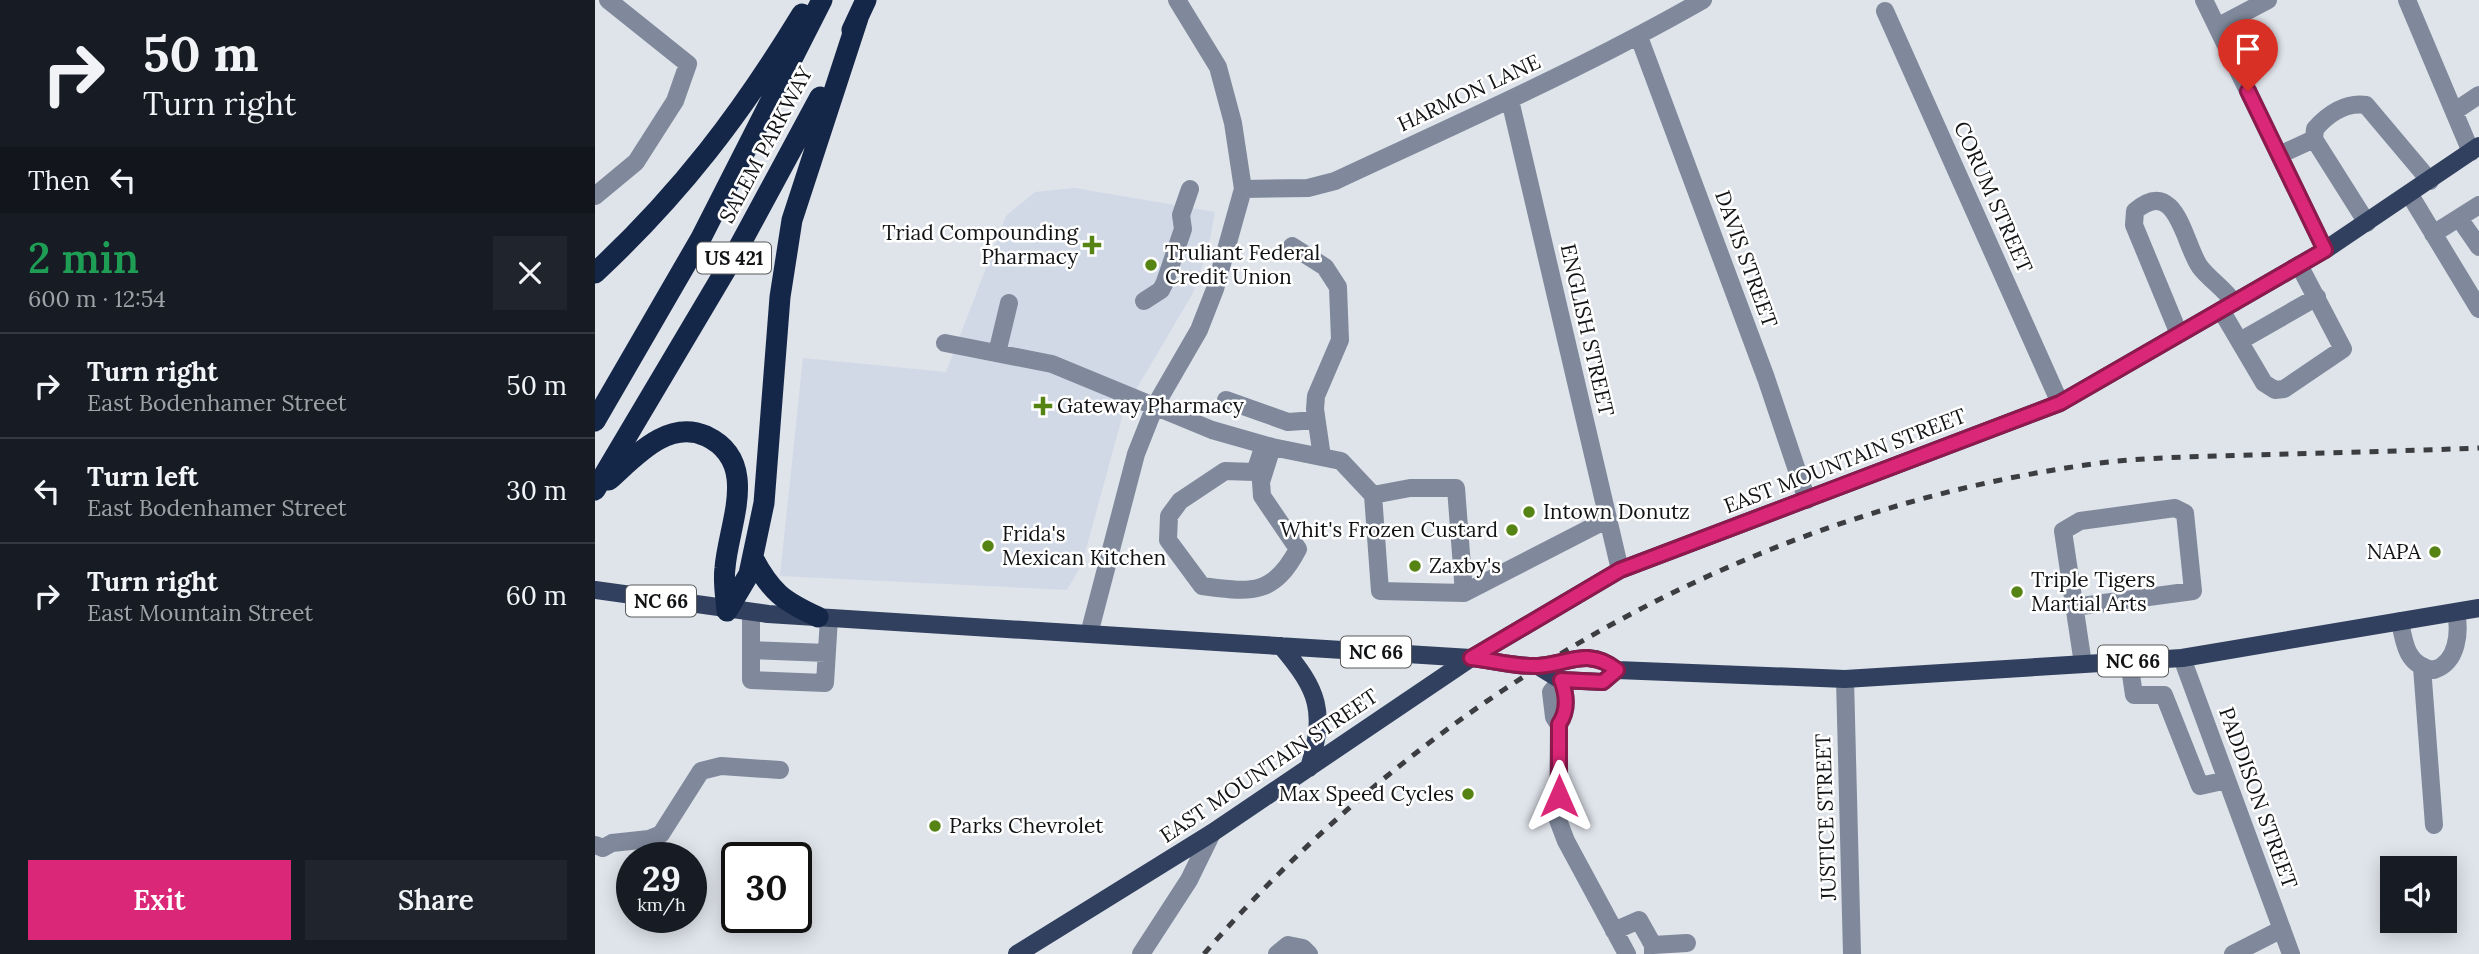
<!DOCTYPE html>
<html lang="en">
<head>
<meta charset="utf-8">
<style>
  body { margin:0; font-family:Lora,serif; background:#20242c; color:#f1f3f6; height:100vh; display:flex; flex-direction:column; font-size:26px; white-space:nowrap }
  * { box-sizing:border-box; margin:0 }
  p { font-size:23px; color:#9ea1a6 }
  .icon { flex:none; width:38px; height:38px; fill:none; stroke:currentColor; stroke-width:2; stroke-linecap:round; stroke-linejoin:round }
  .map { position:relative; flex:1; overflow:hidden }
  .panel { display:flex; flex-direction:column; background:#171b24; width:595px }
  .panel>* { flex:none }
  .guide { background:#171b24; color:#f1f3f6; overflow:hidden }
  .tools { position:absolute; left:1785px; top:856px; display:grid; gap:14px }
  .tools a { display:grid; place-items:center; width:77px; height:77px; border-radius:0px; background:#171b24; box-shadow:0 4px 18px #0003; font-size:35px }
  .speed { position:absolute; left:21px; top:842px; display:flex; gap:14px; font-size:35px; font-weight:700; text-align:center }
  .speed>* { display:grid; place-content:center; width:91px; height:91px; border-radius:50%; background:#171b24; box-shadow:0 4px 18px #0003; line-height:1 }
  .speed small { font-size:18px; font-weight:400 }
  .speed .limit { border:4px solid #111; border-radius:10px; background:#fff; color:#111 }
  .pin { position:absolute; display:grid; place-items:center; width:60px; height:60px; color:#fff; margin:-72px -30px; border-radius:50% 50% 50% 0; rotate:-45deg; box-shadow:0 0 7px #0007 }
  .pin .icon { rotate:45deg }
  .me { position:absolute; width:77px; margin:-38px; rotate:0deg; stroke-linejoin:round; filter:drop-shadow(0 0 5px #0008) }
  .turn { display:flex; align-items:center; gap:24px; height:147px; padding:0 28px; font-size:32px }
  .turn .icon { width:91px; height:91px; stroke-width:2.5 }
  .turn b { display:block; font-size:49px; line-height:60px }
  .then { display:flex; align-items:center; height:66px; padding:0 28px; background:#0003; gap:14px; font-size:26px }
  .round { display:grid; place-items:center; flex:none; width:74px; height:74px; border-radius:0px; background:#20242c }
  .headline { display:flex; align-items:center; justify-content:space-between; height:119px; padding:0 28px }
  h1 { font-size:42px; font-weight:600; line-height:52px; color:#1e9e55 }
  .cta { display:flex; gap:14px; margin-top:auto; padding:14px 28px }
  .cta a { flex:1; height:80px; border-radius:0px; background:#db2777; color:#fff; font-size:28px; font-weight:600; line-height:80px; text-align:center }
  .cta a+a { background:#20242c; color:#f1f3f6 }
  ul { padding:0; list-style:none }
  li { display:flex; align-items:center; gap:21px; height:105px; padding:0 28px; border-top:2px solid #363941 }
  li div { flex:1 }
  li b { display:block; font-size:26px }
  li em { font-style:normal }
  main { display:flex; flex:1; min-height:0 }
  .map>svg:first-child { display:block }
  .built { fill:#d1d9e7 }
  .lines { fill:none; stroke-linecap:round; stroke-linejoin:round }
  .minor { stroke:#7f899b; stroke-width:18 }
  .major { stroke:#30405e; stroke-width:18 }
  .highway { stroke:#152748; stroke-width:21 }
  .rail { stroke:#3c3d40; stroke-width:5; stroke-dasharray:9 9; stroke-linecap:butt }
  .route-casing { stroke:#8e194d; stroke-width:18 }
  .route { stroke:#db2777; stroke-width:12 }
  .poi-dot { fill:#558414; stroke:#fff; stroke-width:2.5 }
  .labels { text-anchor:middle; stroke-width:5; stroke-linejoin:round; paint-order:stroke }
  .shield { fill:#fff; stroke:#595a5b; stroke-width:2 }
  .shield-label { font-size:19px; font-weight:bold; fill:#121315 }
  .street-label { font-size:21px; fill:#121315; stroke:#fff }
  .poi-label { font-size:21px; fill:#121315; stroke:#fff; text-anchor:start }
</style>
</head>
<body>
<main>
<section class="panel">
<div class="guide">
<div class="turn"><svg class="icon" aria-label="right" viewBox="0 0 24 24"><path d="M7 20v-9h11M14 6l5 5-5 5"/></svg><div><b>50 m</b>Turn right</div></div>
<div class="then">Then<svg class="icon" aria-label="left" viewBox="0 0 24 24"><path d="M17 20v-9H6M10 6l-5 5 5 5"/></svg></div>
</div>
<div class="headline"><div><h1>2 min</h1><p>600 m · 12:54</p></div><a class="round"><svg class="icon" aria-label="close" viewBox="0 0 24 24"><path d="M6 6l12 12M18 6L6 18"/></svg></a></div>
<ul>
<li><svg class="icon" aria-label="right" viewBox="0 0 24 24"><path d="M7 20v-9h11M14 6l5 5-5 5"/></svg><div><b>Turn right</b><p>East Bodenhamer Street</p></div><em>50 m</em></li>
<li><svg class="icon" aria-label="left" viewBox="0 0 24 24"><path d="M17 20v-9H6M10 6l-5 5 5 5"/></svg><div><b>Turn left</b><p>East Bodenhamer Street</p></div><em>30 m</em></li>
<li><svg class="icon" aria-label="right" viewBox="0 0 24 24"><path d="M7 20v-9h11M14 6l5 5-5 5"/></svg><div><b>Turn right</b><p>East Mountain Street</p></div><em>60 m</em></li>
</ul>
<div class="cta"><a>Exit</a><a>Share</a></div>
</section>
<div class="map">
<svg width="1884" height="954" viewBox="0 0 1884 954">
  <rect width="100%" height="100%" fill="#dfe3ea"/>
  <path class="built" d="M480 188 620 212 613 249 598 293 529 410 487 564 472 590 185 576 208 358 351 372 411 216 440 192Z"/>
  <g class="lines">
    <path class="minor" d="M1609 0 1730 250
      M1812 0 1876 152
      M1290 11 1465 403
      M1622 27 1673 0
      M1044 37 1171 378 1212 500
      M915 100 1025 570
      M1860 111 1884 95
      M1684 155 1719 139
      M648 189 713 188 740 181C864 123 989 68 1108 0
      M1815 195 1884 309
      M0 196 41 162 80 101 93 64 13 0
      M1864 218 1884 247
      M1772 223 1719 139 1720 129C1733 114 1751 102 1771 105L1835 181
      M1838 234 1884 205
      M697 246 730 267 743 287 745 340 721 396 720 409 727 457
      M549 301 566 290 570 282 588 229 586 215 595 189
      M1626 310 1669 383 1680 390 1689 389 1748 349 1704 265
      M1584 334 1539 225 1540 211C1582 175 1589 245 1605 267 1615 280 1630 289 1639 303
      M1645 341 1722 297
      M350 343 457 364 617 430 677 447 746 461 778 495 785 591 869 593 861 488H815L778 495
      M402 353 414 303
      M631 400 693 422 721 420
      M669 445 660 472 630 471 585 501 574 516 573 540 607 586C655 592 678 597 703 549L667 496 666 482 677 447
      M869 593 1013 519
      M1479 607 1598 591 1590 513 1580 508 1485 521 1468 531 1488 664
      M156 613V680L230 683 234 618
      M1805 621C1809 644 1812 666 1839 670 1863 662 1865 632 1861 612
      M494 634 541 454 560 406 604 330 620 289 648 189 638 123 623 67 582 0
      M156 650 232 653
      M1587 658 1696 954
      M1534 661 1539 695H1569L1605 786 1632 780
      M1827 667 1839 825
      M1250 679 1257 954
      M964 725C973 711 972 695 966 680L956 692 959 717 964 725 963 820 971 841 1032 954
      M0 845 8 848 17 843 54 839 66 834 106 771 126 766 185 770
      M1019 931 1044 920 1058 945V954
      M1058 945 1092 943
      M546 954 594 880 617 833
      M682 954 693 945 708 948 714 954
      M1638 954 1687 929"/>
    <path class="major" d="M0 590 173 614 876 658C897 660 921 667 943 666 974 664 994 647 1022 670L1250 679 1587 658 1884 608
      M686 646C724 691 731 711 714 768
      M943 666 966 680 1008 682 1022 670
      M422 954 617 833 876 658 1025 570 1465 403 1730 250 1884 146"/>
    <path class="highway" d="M257 30 271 0
      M0 273C86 193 146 114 207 14
      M0 421 106 238 227 0
      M14 480C40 457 72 419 111 436 166 462 133 525 130 568 128 582 131 597 132 611
      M0 490 139 256 225 97
      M158 558C176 592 188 601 223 617
      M132 611 154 574 169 503 185 297 197 220 263 18"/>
    <path class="rail" d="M609 954C832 696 1145 516 1484 466 1540 457 1598 457 1655 455 1731 453 1808 451 1884 448"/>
  </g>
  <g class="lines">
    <g class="route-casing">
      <path id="route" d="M964 796V724C973 711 972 695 966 680L1008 682 1022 670C994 647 973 664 943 666 921 667 897 660 876 658L1025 570 1465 403 1730 250 1653 91"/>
    </g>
    <use href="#route" class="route"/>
  </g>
  <g class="poi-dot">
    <path d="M493.5 234.5h7v7h7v7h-7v7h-7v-7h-7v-7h7z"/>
    <circle cx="556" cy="265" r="7"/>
    <path d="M444.5 395.5h7v7h7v7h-7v7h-7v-7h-7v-7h7z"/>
    <circle cx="934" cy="512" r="7"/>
    <circle cx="917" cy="530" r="7"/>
    <circle cx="393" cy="546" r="7"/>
    <circle cx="1840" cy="552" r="7"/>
    <circle cx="820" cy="566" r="7"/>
    <circle cx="1422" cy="592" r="7"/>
    <circle cx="873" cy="794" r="7"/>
    <circle cx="340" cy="826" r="7"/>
  </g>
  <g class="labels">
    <g class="shield">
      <rect x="102" y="242.5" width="74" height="31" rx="5"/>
      <rect x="31" y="585.5" width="70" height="31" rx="5"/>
      <rect x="746" y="636.5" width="70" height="31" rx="5"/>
      <rect x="1503" y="645.5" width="70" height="31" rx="5"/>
    </g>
    <g class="shield-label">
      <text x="139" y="265">US 421</text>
      <text x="66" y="608">NC 66</text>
      <text x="781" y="659">NC 66</text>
      <text x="1538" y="668">NC 66</text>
    </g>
    <g class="street-label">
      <text transform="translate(874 93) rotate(-25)" y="7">HARMON LANE</text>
      <text transform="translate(171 145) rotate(-62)" y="7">SALEM PARKWAY</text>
      <text transform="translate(1398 197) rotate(66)" y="7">CORUM STREET</text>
      <text transform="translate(1151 259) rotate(70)" y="7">DAVIS STREET</text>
      <text transform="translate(992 330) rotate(77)" y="7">ENGLISH STREET</text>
      <text transform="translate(1250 461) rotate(-21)" y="7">EAST MOUNTAIN STREET</text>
      <text transform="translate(674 766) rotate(-34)" y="7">EAST MOUNTAIN STREET</text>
      <text transform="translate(1663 798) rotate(70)" y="7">PADDISON STREET</text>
      <text transform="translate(1231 817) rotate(-92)" y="7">JUSTICE STREET</text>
    </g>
    <g class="poi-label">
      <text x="483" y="240" text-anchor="end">Triad Compounding<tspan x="483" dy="24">Pharmacy</tspan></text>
      <text x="570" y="260">Truliant Federal<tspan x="570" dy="24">Credit Union</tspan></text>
      <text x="462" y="413">Gateway Pharmacy</text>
      <text x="948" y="519">Intown Donutz</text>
      <text x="903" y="537" text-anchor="end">Whit's Frozen Custard</text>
      <text x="407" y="541">Frida's<tspan x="407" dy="24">Mexican Kitchen</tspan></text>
      <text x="1826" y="559" text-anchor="end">NAPA</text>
      <text x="834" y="573">Zaxby's</text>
      <text x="1436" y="587">Triple Tigers<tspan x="1436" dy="24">Martial Arts</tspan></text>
      <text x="859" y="801" text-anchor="end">Max Speed Cycles</text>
      <text x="354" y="833">Parks Chevrolet</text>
    </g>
  </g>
</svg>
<div class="tools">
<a><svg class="icon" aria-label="sound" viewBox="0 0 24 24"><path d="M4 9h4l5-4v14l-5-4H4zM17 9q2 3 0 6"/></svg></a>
</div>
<div class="speed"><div>29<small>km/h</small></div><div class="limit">30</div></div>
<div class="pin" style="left:1653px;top:91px;background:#d93025"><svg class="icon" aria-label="arrive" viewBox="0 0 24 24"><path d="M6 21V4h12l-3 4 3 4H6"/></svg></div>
<svg class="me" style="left:964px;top:796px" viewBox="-20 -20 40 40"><path d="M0-17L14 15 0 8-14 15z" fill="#db2777" stroke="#fff" stroke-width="4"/></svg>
</div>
</main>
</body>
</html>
